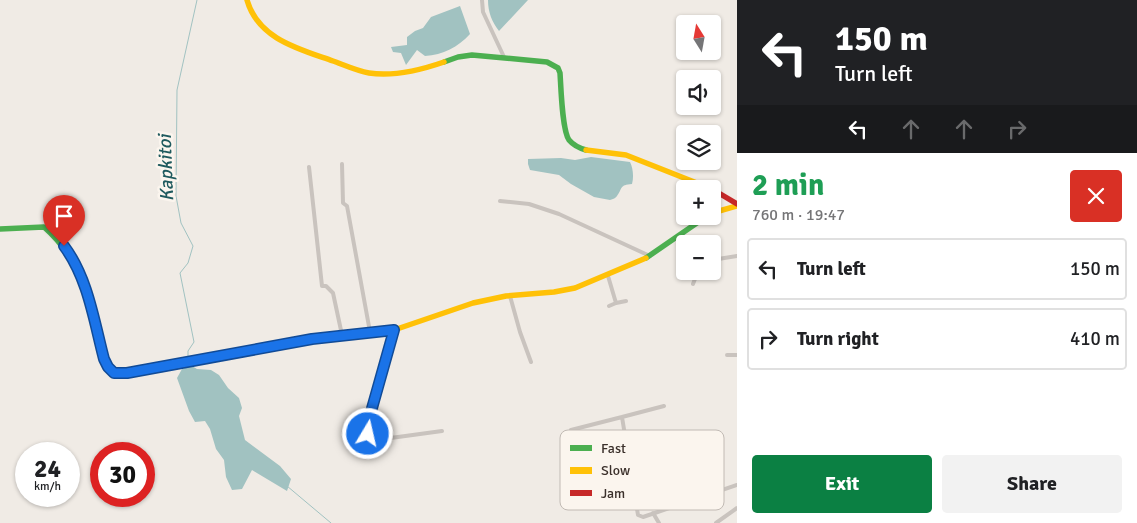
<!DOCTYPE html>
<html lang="en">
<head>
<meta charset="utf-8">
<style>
  body { margin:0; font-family:Signika,sans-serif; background:#f2f2f2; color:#202124; height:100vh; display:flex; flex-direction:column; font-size:19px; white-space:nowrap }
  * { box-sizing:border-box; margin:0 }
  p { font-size:16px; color:#757577 }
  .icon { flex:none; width:28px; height:28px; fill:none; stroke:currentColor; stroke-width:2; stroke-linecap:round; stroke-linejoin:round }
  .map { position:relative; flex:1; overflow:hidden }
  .panel { display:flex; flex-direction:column; background:#fff; width:400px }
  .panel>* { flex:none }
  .top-card { background:#202124; color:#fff; overflow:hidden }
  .needle { width:32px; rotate:349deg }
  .tools { position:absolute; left:676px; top:15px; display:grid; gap:10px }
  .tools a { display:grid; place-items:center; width:45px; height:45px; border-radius:5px; background:#fff; box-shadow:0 1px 4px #0004; font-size:25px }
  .speed { position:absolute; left:15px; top:442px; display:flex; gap:10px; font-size:25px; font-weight:700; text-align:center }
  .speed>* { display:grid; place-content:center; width:65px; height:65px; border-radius:50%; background:#fff; box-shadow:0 1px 4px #0004; line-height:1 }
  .speed small { font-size:12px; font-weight:400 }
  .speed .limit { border:8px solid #d22; background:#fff; color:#111 }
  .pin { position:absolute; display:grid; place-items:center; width:42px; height:42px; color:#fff; margin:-51px -21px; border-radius:50% 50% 50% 0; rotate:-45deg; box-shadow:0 0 5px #0007 }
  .pin .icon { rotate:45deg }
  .me { position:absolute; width:55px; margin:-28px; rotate:9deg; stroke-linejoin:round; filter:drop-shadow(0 0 4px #0008) }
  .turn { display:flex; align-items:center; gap:18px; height:105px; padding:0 15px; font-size:22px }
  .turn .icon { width:65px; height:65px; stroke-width:2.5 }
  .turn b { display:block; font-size:35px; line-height:42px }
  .lanes { display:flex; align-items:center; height:48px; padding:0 15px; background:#0003; justify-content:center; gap:25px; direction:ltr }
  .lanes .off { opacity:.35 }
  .round { display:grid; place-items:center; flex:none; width:52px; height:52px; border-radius:5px; background:#f2f2f2 }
  .overview { display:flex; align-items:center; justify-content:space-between; height:85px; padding:0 15px }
  h1 { font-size:30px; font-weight:700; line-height:38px; color:#1e9e55 }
  .action { display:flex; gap:10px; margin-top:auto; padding:10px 15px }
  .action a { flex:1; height:58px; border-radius:5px; background:#0b8043; color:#fff; font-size:20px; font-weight:700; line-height:58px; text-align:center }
  .action a+a { background:#f2f2f2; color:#202124 }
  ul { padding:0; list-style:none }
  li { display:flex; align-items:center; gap:15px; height:62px; margin:0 10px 8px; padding:0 5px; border:2px solid #e0e0e0; border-radius:5px }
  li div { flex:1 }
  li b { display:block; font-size:19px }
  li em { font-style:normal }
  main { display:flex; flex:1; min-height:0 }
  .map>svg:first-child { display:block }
  .water { fill:#a1c2c1 }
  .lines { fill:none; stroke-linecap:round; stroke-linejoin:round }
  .stream { stroke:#a1c2c1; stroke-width:1 }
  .street { stroke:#c9c3be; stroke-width:4 }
  .fast { stroke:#4caf50; stroke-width:5.5 }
  .slow { stroke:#ffc107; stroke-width:5.5 }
  .jam { stroke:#c62828; stroke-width:5.5 }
  .route-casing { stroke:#114b97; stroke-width:12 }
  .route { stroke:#1a73e8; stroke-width:9 }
  .labels { text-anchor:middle; stroke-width:5; stroke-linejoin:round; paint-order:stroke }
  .water-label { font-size:19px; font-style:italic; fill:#1f5a5e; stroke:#fbf5ee }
  .key { fill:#fbf5ee; stroke:#c1bab4; stroke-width:1 }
  .key-label { font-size:14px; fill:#3b302b }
</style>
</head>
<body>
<main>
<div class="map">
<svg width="737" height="523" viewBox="0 0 737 523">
  <rect width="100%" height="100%" fill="#f0ebe5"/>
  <path class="water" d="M488 0H528L499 31C492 22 488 12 488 0Z
    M460 6 470 34C458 47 443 55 425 56L417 50 406 65 401 53 393 52 391 47 407 45V37L415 31 423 28 431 17Z
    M591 157 630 162C633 168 634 177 632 184 619 185 623 188 617 196 616 198 613 199 610 200L594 197 571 184 559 175 530 170 528 164V159L561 158 575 160Z
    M192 366 197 369 211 370 219 375 228 388 239 398 242 408 239 416 245 440 280 466 291 479 287 491 252 470 242 489 232 490 226 477 224 460 216 449 210 429 205 421 195 422 189 411 177 378 182 369Z"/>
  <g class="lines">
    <path class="stream" d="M188 359V351L194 342 180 273 188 263 193 246 181 223 176 196 177 90 197 0
      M287 486 331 523"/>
    <path class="street" d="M482 0 483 12 504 57
      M342 164 343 203 347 206 370 332
      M309 167 322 286H326L333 293 342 335
      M500 201 529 204 559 214 650 256
      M712 260 737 256
      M608 276 616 303 626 301
      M693 284 698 271
      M510 296 520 332 531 362
      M609 306 616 303
      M394 330 367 425C366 433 368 438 376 440L442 431
      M727 355H737
      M622 417 664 406
      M571 430 622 417 638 515 643 517 737 485
      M653 513 659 523
      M716 523 737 508"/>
    <path class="fast" d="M444 62 458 57 472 55 547 62 558 68 560 73C561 87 562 130 569 140 574 146 579 148 586 150
      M0 229 44 227C78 257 86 290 97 331 101 345 102 359 111 371L122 374 301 341
      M646 258 707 216"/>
    <path class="slow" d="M247 0C258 39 299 49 333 61 344 65 357 71 369 73 394 77 421 70 444 62
      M586 150 626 155 712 189
      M712 213 737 206
      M301 341 394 330 473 303 506 296 554 292 575 288 646 258"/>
    <path class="jam" d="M712 189 737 204"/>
  </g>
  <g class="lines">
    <g class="route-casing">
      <path id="route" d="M64 246C88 278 94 321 104 359L108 367 114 373H127L312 339 394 330 367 426 368 434"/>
    </g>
    <use href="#route" class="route"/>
  </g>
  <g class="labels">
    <g class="water-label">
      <text transform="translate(165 168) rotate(-92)" y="7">Kapkitoi</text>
    </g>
  </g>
  <rect x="560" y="430" width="164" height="80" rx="8" class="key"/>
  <rect x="570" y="445" width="22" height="6" fill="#4caf50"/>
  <rect x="570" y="467" width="22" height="7" fill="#ffc107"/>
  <rect x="570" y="490" width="22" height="6" fill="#c62828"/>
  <g class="key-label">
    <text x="601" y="453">Fast</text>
    <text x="601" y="475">Slow</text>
    <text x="601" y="498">Jam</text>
  </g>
</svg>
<div class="tools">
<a><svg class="needle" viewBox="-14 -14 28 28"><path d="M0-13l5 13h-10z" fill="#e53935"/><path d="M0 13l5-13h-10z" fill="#757577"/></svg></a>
<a><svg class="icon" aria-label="sound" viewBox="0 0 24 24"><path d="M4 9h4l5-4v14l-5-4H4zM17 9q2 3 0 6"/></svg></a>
<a><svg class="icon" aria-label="layers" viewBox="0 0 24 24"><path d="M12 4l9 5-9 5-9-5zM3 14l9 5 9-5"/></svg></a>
<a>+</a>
<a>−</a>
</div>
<div class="speed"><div>24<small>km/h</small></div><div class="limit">30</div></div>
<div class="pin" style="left:64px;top:246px;background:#d93025"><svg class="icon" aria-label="arrive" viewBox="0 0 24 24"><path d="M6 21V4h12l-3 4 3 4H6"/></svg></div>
<svg class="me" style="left:368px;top:434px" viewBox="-20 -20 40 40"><circle r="17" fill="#1a73e8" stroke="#fff" stroke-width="3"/><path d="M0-11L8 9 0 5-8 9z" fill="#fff"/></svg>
</div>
<section class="panel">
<div class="top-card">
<div class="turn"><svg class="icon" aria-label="left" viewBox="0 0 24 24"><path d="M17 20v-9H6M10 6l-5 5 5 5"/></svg><div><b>150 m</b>Turn left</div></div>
<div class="lanes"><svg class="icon" aria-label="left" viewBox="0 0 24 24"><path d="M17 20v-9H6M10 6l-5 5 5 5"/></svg><svg class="icon off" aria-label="ahead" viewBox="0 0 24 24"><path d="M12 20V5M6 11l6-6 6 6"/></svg><svg class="icon off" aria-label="ahead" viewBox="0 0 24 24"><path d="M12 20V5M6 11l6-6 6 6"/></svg><svg class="icon off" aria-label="right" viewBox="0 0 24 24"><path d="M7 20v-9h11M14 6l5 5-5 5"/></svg></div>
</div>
<div class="overview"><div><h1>2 min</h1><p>760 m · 19:47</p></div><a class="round" style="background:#d93025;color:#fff"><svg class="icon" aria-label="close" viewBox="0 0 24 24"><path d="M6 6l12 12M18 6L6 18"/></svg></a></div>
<ul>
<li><svg class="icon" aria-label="left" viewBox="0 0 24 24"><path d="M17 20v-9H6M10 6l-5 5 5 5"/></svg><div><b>Turn left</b></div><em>150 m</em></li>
<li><svg class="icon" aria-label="right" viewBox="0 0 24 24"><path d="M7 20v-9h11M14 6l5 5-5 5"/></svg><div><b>Turn right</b></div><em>410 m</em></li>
</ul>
<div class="action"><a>Exit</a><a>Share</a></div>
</section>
</main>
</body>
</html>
